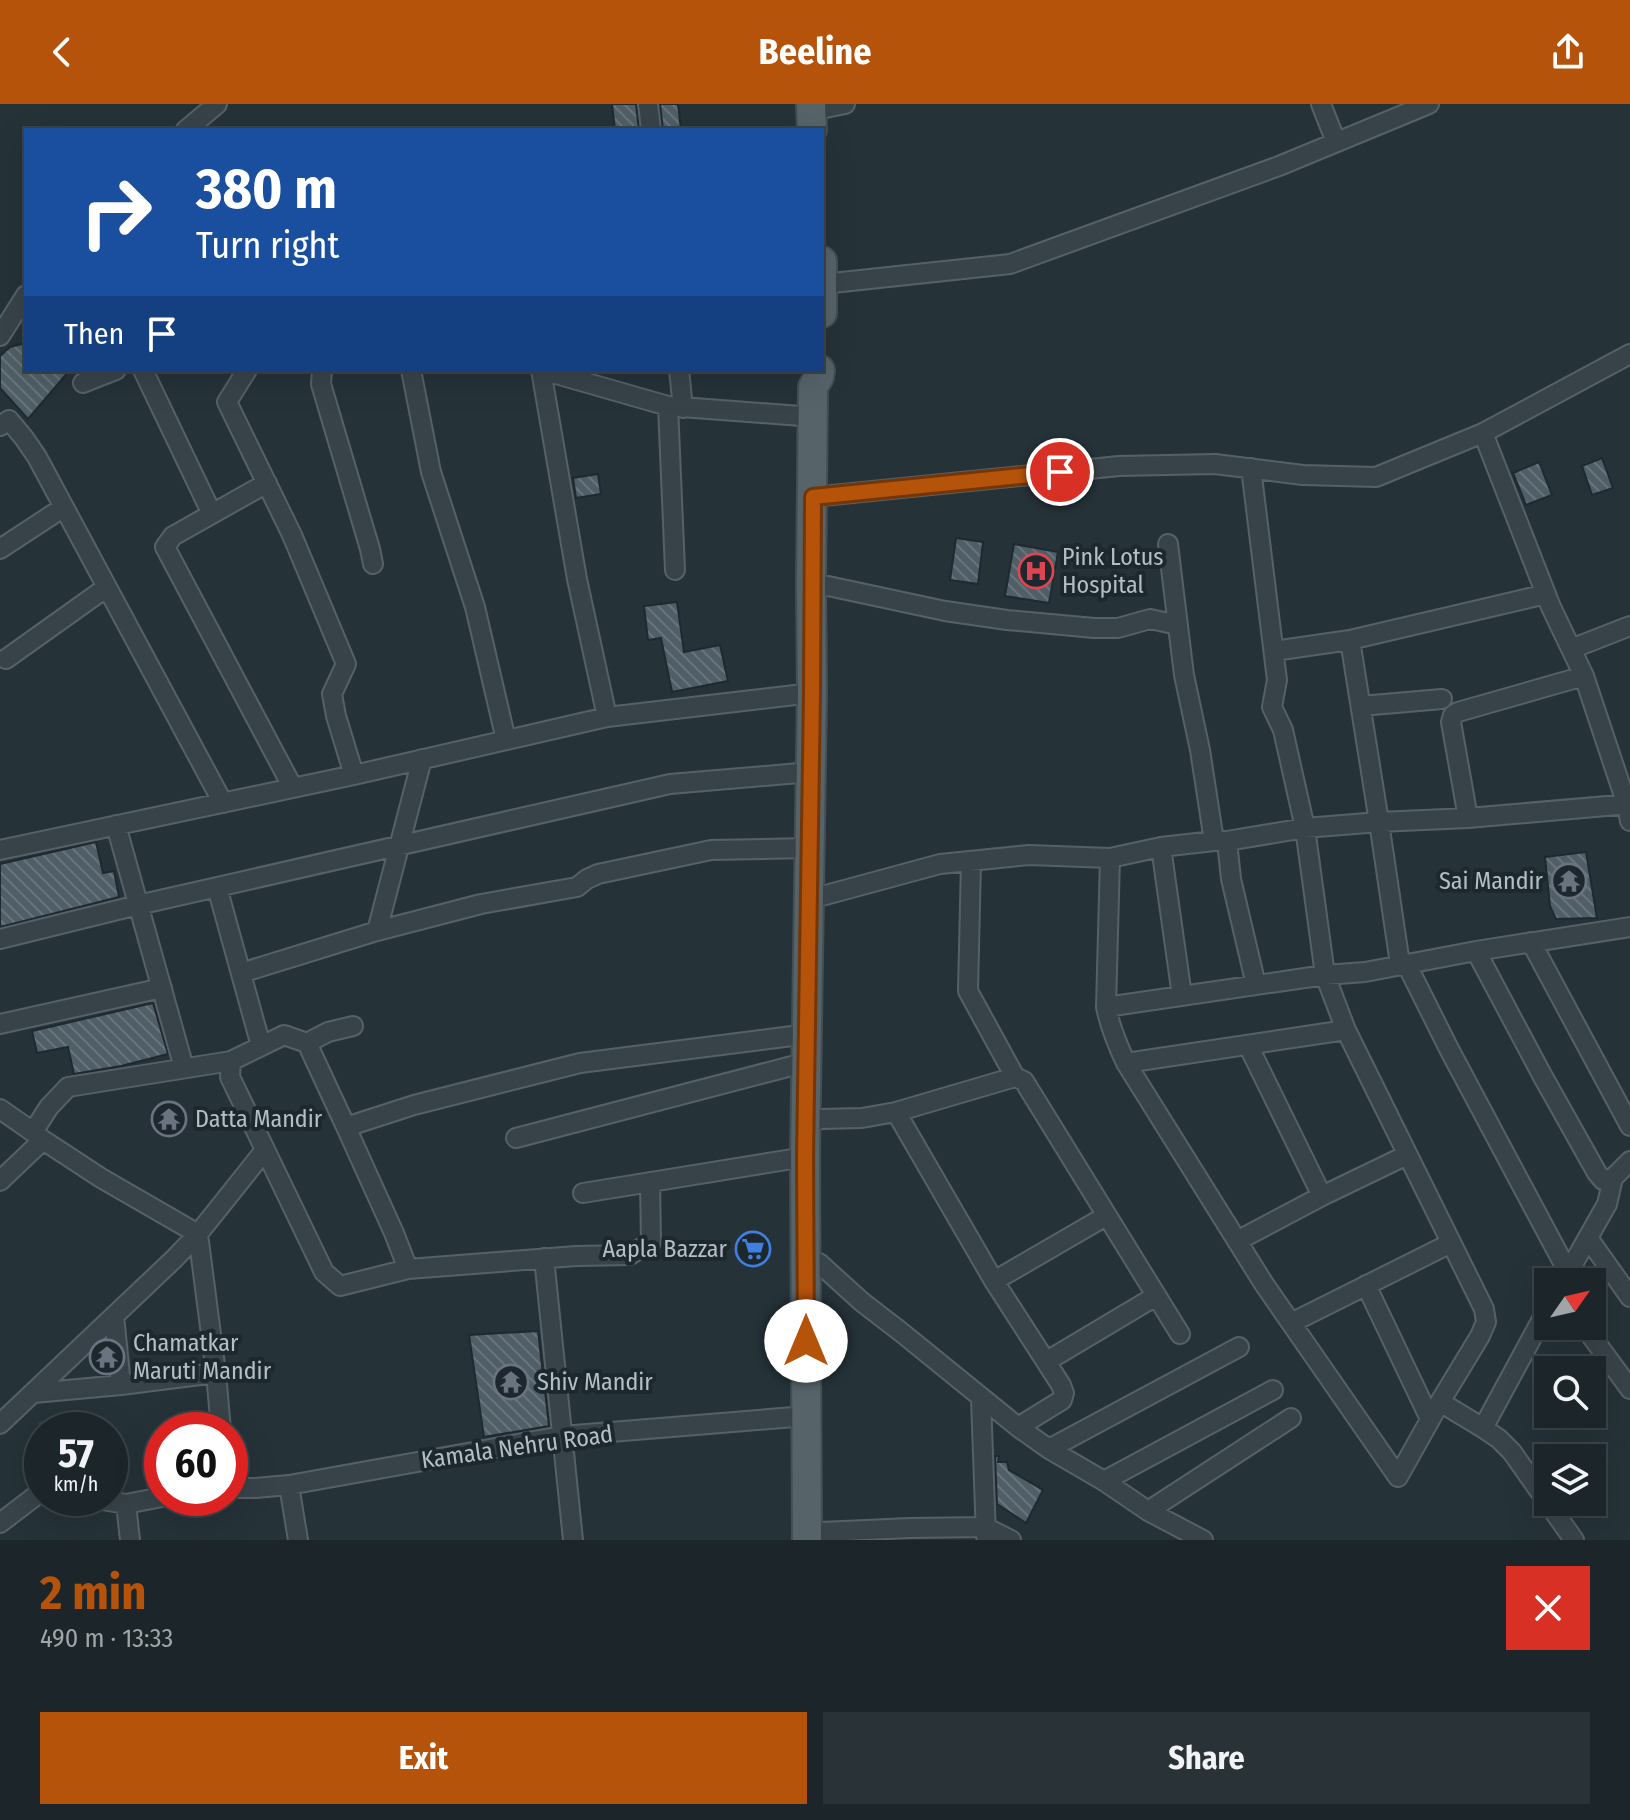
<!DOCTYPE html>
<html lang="en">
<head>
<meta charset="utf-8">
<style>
  body { margin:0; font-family:"Fira Sans Condensed",sans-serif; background:#293236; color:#f1f3f6; height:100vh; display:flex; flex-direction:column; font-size:30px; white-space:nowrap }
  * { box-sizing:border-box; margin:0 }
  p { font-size:26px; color:#a0a5a8 }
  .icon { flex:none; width:44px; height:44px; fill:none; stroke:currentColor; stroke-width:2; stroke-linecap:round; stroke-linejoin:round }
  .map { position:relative; height:1436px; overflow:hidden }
  .drawer { display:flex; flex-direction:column; background:#1c262a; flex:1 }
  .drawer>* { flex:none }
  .banner { position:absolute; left:24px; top:24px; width:800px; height:244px; border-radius:0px; box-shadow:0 8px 32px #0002,0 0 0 2px #3a4347; background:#1a4fa0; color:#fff; overflow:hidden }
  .needle { width:52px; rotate:56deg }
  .buttons { position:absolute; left:1534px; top:1164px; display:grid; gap:16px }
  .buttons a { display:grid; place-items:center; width:72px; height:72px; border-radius:0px; background:#1c262a; box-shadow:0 8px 32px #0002,0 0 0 2px #3a4347; font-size:40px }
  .speed { position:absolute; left:24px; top:1308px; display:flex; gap:16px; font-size:40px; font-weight:700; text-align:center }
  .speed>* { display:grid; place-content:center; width:104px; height:104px; border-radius:50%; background:#1c262a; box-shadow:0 8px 32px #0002,0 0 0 2px #3a4347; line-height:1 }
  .speed small { font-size:20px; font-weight:400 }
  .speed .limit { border:12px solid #d22; background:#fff; color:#111 }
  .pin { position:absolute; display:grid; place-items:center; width:68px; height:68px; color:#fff; margin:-34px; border:4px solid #fff; border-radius:50%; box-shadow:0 2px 8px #0007 }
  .me { position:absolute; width:88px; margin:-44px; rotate:0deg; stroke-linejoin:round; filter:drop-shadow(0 0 6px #0008) }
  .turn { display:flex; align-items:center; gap:28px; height:168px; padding:0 40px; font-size:36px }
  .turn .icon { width:104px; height:104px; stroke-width:2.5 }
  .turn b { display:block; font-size:56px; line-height:68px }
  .then { display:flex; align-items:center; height:76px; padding:0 40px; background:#0003; gap:16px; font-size:30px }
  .round { display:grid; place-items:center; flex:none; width:84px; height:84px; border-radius:0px; background:#293236 }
  .head { display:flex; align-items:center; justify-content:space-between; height:136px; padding:0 40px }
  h1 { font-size:48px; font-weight:700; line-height:60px; color:#b45309 }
  .cta { display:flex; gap:16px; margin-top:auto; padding:16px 40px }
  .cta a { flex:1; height:92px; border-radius:0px; background:#b45309; color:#fff; font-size:32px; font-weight:700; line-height:92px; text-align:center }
  .cta a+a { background:#293236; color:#f1f3f6 }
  header { display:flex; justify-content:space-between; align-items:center; height:104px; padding:0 40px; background:#b45309; color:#fff; font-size:36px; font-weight:700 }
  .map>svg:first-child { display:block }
  .park { fill:url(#park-crowns) }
  .building { fill:url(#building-back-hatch); stroke:#1f2a30; stroke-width:2 }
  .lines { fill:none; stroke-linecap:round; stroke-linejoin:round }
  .street-casing { stroke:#566167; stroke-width:22 }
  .primary-casing { stroke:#444f55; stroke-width:32 }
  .street { stroke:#384349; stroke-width:18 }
  .primary { stroke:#566369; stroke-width:28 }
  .route-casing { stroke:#753606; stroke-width:20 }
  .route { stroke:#b45309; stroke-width:14 }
  .labels { text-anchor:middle; stroke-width:8; stroke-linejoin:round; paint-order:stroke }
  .poi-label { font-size:24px; fill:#b4bec5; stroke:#1d282e; text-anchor:start }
  .street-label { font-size:24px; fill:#b4bec5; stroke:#1d282e }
</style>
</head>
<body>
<header><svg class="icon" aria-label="back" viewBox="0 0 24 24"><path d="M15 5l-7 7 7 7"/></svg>Beeline<svg class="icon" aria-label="share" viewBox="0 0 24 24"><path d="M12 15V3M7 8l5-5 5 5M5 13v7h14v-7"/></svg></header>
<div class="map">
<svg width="1630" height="1436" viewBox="0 0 1630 1436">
  <defs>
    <pattern id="park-crowns" width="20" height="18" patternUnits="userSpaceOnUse" patternTransform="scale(2)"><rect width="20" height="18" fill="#2e423c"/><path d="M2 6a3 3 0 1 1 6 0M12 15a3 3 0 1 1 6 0" fill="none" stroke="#4a5c57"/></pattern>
    <pattern id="building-back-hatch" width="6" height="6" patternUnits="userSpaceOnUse" patternTransform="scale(2)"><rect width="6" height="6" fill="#505f67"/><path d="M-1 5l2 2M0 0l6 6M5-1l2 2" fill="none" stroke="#67747b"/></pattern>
  </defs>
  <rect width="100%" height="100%" fill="#253238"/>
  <path class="park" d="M79 1308 83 1326H42V1336L38 1318Z"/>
  <path class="building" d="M612 0H636L639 26H615Z
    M660 0H678L681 26H663Z
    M26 239V266H70L28 315 0 284V252L10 243Z
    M1602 354 1613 384 1592 391 1582 362Z
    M1539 358 1552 391 1526 401 1513 369Z
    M598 370 601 390 576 394 573 374Z
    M956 434 983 438 978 480 950 476Z
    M1014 440 1058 448 1049 499 1005 492Z
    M677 498 684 548 720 541 728 577 672 588 661 534 648 536 644 502Z
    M96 738 103 769 114 767 119 793 0 823V760Z
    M1586 748 1597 814 1556 815 1550 802 1545 753Z
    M153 899 168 950 121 962 74 970 68 943 37 949 32 927Z
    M538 1227 549 1322 484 1333 469 1231Z
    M995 1352H999L998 1358H1007L1009 1366 1043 1386 1026 1419 997 1400Z"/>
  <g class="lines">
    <g class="street-casing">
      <path id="street" d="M648 0 651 26
        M1321 0 1336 38
        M811 7 845 0
        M186 26 217 0
        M823 180 1010 160 1279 62 1429 0
        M0 232 26 191
        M143 266 212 410
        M247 266 227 298 292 431 346 560 332 590 336 612 354 671
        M322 266 321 280 370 445 373 460
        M411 266 431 368 475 503 506 636
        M541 266 577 475 607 613
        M542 266 668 302 814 313
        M679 266 683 304
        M83 279 116 266
        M668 302 675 466
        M0 322 9 316 24 334 37 353 223 699
        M1483 329 1630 250
        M267 379 173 432 165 443 293 684
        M813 393 1119 362 1215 360 1303 371 1376 373 1483 329 1551 503 1584 572 1627 701 1630 717
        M1168 440 1184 571 1200 646 1214 737
        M0 445 64 403
        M828 482 945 507 1007 516 1094 524H1118L1150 515 1178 521
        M1350 536 1379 718 1400 860
        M1571 545 1630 522
        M1274 547 1350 536 1546 490
        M6 555 107 483
        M1361 602 1442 595
        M1468 714 1451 618 1453 611 1458 608 1584 572
        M116 721 184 964
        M1227 737 1231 775 1256 881
        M1161 743 1182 892
        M0 746 354 671 607 613 812 589
        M1110 754 1106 903C1110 923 1117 940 1126 959L1264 1180 1398 1373 1440 1298 1480 1232 1486 1218 1484 1205 1346 926 1325 871 1305 724 1283 626 1272 603 1277 576 1251 364
        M971 757 968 887 1015 973
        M217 783 261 942
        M822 792 940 760 1029 751 1110 754 1161 743 1214 737H1227L1305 724 1379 718 1468 714 1630 700
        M377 827 422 655
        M0 835 138 801 670 680 811 668
        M1531 838 1630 1022
        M1476 847 1542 971 1597 1069 1603 1076 1613 1074 1630 1057
        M1406 859 1449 945 1568 1168
        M241 869 377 827 481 800 577 783 587 775 598 770 711 746 809 744
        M1106 903 1325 871 1365 868 1476 847 1630 823
        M0 920 162 884
        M307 939 328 928 353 922
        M1248 941 1322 1092
        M1126 959 1346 926
        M0 1005 33 1028
        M896 1008 994 1177 1061 1281 1064 1289 1062 1296 1018 1323
        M806 1019 821 1015 862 1014 896 1008 1015 973 1024 977 1180 1230
        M346 1023 394 1129 408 1165 340 1182 324 1168 230 973 231 957 284 931 307 939 346 1023 414 1001 580 959 808 930
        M516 1034 807 958
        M0 1077 43 1036
        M583 1089 805 1053
        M1588 1134 1630 1193
        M1237 1137 1322 1092 1407 1051
        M544 1154 573 1436
        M819 1159 862 1198 901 1228 1018 1323 1049 1345 1104 1377 1148 1407 1203 1436
        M408 1165 576 1152 630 1151 651 1138 650 1078
        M1564 1176 1607 1100 1613 1074
        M994 1177 1106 1112
        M1366 1181 1430 1315
        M114 1212 121 1281 216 1269
        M1291 1219 1451 1139
        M1584 1222 1630 1285
        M1047 1257 1156 1192
        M34 1289 121 1281
        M981 1295 986 1432
        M1440 1298 1483 1324 1499 1335 1512 1348 1574 1436
        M0 1320 174 1155 198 1130 265 1046
        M1483 1324 1548 1204
        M221 1326 216 1269 198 1130 101 1074 43 1036 33 1028 49 1003 68 983 231 957
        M1049 1345 1239 1243
        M1104 1377 1273 1286
        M289 1381 298 1436
        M230 1384H255L289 1381 562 1332 806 1312
        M90 1394 126 1400 162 1393
        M126 1400 130 1436
        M1148 1407 1291 1314
        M0 1419 42 1387
        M821 1428 910 1424 985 1423 1011 1436"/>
    </g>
    <g class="primary-casing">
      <path id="primary" d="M811 0 812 26
        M822 157V209
        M807 1436 805 1053 812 589 811 480 813 283 819 273 820 266"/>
    </g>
    <use href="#street" class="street"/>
    <use href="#primary" class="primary"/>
  </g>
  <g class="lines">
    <g class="route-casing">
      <path id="route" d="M806 1237 805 1053 812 589 813 393 1060 368"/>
    </g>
    <use href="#route" class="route"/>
  </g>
  <defs>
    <g id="hospital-ring" transform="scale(1.8)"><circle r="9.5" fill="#1d282e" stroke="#e0444e" stroke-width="1.5"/><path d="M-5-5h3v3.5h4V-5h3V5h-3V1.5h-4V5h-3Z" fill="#e0444e"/></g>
    <g id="temple-ring" transform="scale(1.8)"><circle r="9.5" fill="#1d282e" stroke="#6b7280" stroke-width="1.5"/><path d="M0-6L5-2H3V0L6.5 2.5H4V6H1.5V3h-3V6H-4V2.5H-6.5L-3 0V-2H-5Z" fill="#6b7280"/></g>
    <g id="supermarket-ring" transform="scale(1.8)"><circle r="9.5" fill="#1d282e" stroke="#3f7fe0" stroke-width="1.5"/><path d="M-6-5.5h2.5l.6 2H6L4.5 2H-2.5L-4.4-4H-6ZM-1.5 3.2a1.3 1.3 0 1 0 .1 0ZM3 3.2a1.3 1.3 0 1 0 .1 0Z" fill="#3f7fe0"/></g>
  </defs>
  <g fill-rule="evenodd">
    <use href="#hospital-ring" x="1036" y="467"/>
    <use href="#temple-ring" x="1569" y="777"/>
    <use href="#temple-ring" x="169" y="1015"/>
    <use href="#supermarket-ring" x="753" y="1145"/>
    <use href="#temple-ring" x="107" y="1253"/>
    <use href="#temple-ring" x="511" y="1278"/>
  </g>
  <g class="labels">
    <g class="poi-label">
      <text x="1062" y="461">Pink Lotus<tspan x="1062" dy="28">Hospital</tspan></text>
      <text x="1543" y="785" text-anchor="end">Sai Mandir</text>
      <text x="195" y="1023">Datta Mandir</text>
      <text x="727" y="1153" text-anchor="end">Aapla Bazzar</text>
      <text x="133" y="1247">Chamatkar<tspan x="133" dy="28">Maruti Mandir</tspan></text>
      <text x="537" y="1286">Shiv Mandir</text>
    </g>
    <g class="street-label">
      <text transform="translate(517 1343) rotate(-8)" y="8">Kamala Nehru Road</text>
    </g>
  </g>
</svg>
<div class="buttons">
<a><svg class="needle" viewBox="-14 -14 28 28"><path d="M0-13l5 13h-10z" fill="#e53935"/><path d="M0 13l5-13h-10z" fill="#a0a5a8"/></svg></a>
<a><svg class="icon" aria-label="search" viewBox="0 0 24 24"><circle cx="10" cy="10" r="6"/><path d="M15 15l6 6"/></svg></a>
<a><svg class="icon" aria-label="layers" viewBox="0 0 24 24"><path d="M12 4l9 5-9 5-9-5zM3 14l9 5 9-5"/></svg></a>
</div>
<div class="speed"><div>57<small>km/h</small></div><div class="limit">60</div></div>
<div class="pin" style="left:1060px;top:368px;background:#d93025"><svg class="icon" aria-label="arrive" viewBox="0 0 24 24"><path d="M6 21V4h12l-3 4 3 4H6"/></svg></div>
<svg class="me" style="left:806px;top:1237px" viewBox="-20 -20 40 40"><circle r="19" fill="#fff"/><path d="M0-13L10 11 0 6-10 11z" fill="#b45309"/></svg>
<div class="banner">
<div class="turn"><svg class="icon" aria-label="right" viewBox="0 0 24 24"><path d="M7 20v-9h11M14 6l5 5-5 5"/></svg><div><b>380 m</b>Turn right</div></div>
<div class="then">Then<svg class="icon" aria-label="arrive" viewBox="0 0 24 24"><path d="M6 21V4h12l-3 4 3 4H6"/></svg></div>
</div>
</div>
<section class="drawer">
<div class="head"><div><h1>2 min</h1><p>490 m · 13:33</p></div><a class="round" style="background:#d93025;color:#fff"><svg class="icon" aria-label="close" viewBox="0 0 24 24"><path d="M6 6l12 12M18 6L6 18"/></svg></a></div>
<div class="cta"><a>Exit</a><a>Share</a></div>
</section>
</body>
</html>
